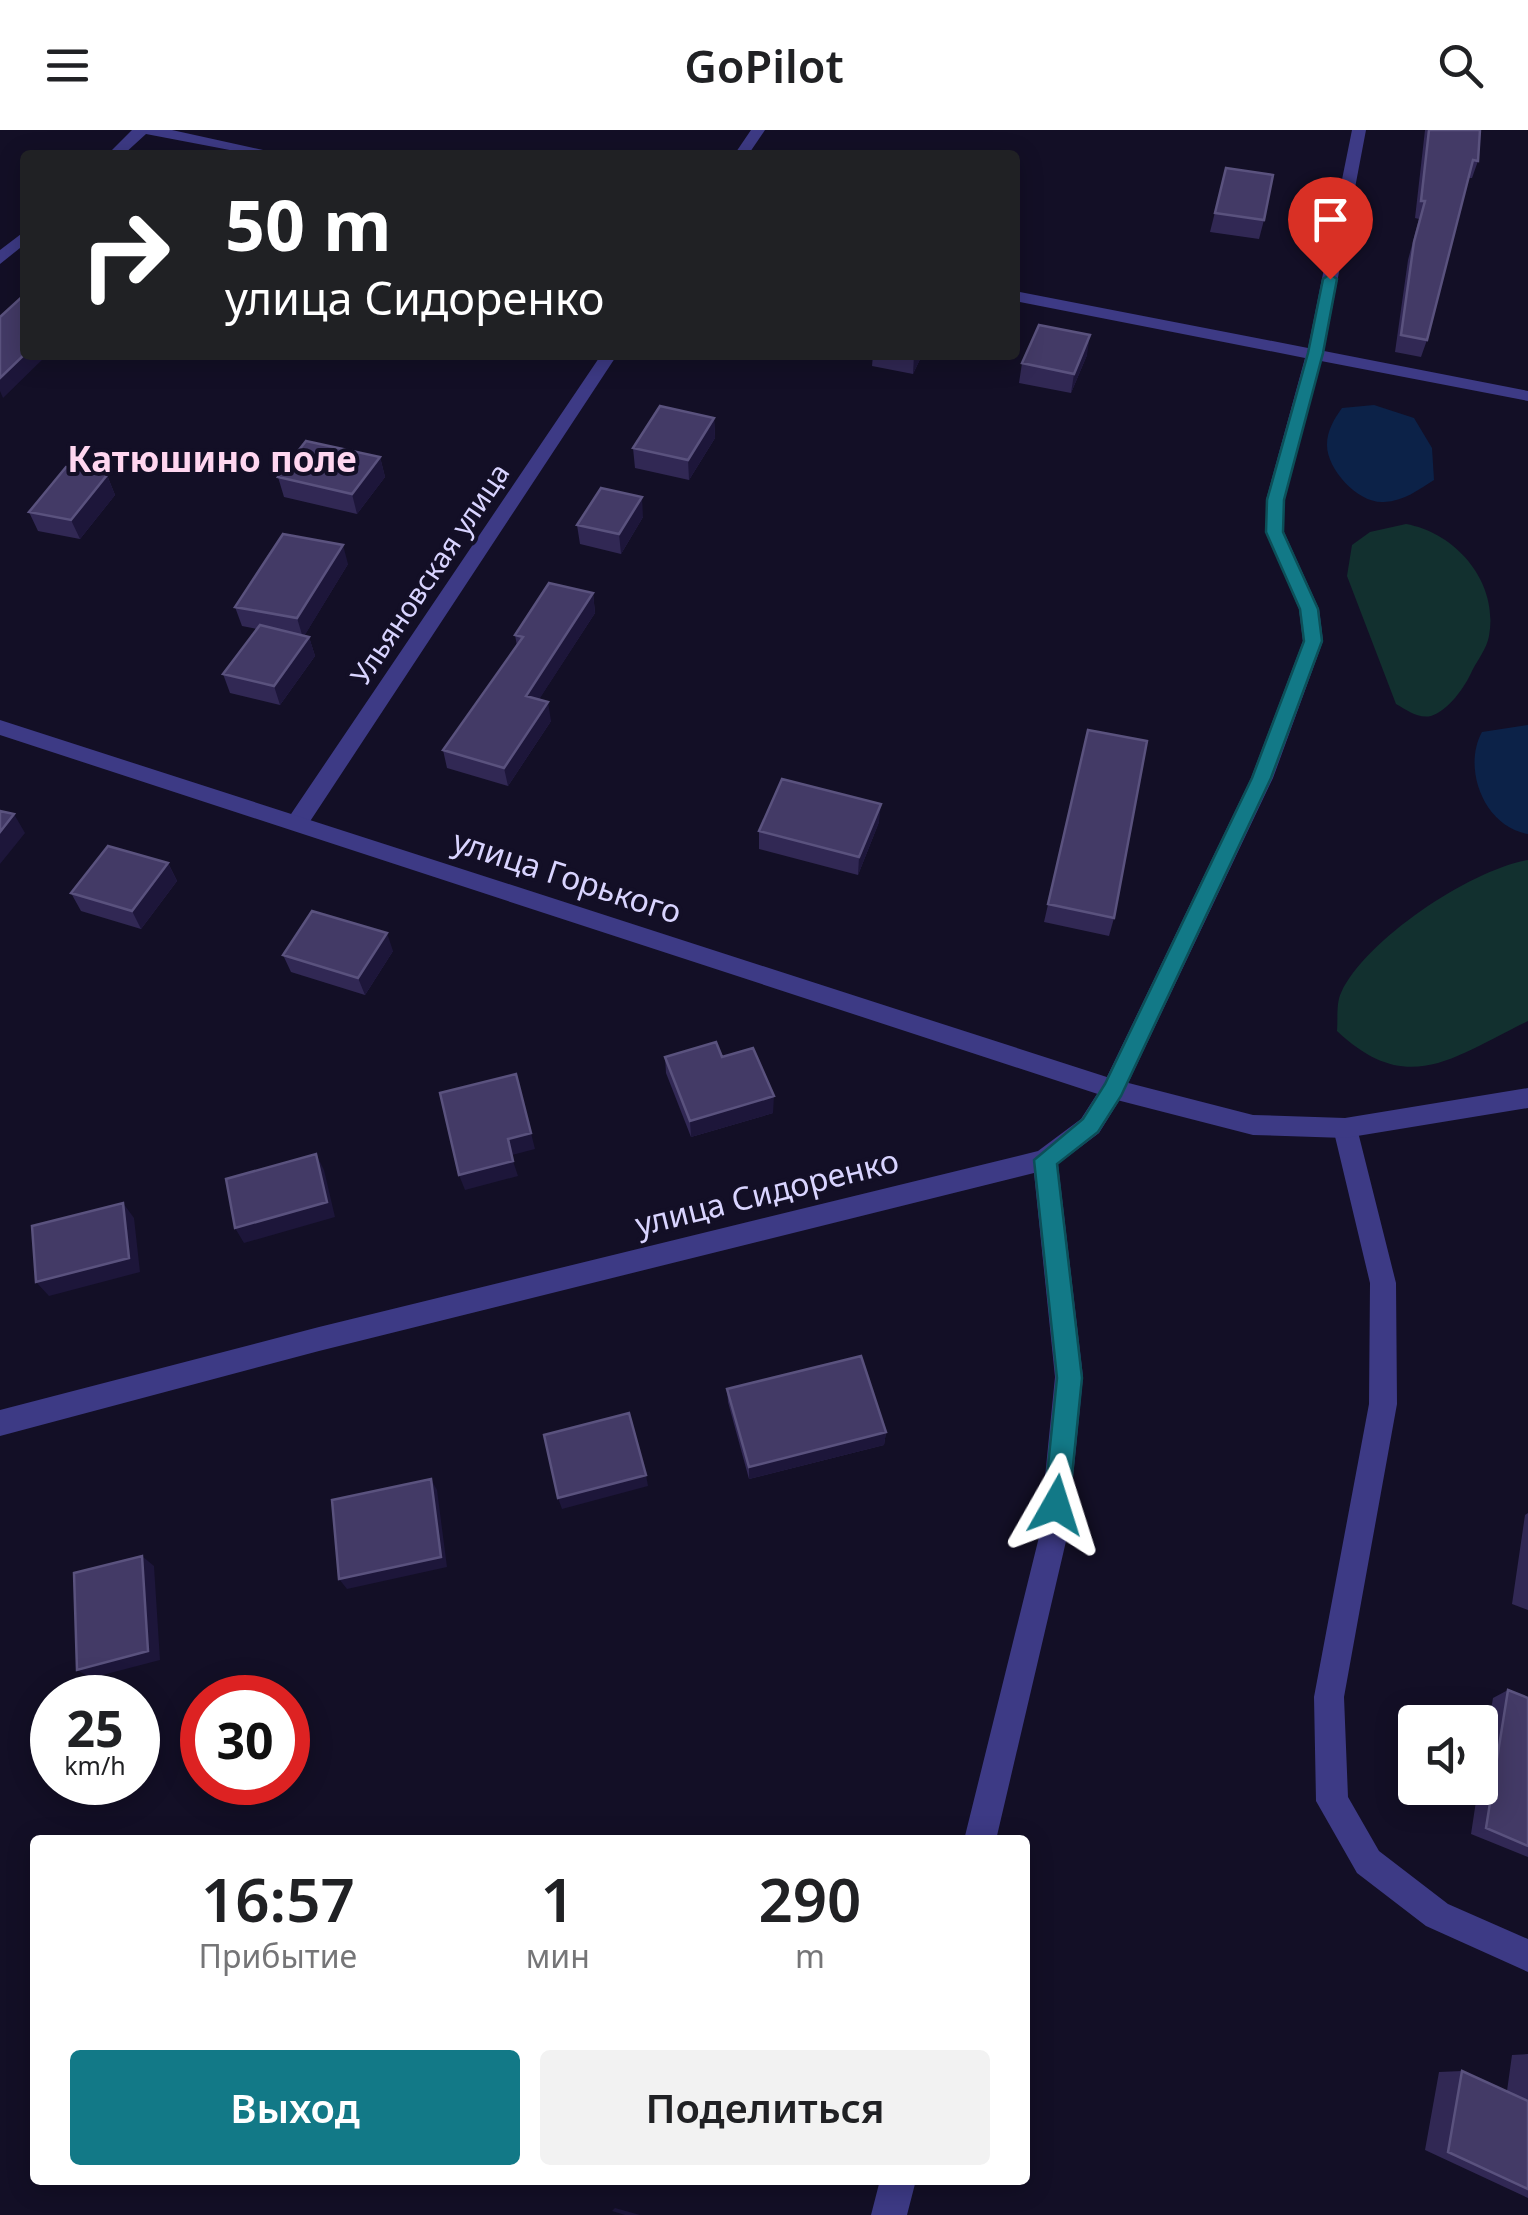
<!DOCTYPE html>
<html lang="ru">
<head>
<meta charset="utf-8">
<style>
  body { margin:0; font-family:"Noto Sans",sans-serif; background:#f2f2f2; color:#202124; height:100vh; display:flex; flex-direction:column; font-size:38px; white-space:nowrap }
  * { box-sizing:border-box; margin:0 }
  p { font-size:32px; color:#757577 }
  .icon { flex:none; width:55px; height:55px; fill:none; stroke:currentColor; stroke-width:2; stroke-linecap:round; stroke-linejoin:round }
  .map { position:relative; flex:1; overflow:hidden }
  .side { position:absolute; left:30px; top:1705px; width:1000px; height:350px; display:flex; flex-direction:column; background:#fff; border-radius:10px; box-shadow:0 5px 25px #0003 }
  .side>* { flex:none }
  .hud { position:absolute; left:20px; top:20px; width:1000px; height:210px; border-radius:10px; box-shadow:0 5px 25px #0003; background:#202124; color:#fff; overflow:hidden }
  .fabs { position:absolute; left:1398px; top:1575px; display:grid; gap:20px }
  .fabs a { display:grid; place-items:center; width:100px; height:100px; border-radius:10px; background:#fff; box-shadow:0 5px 25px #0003; font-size:50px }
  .speed { position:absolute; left:30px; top:1545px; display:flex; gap:20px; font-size:50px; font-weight:700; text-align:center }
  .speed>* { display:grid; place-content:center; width:130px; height:130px; border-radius:50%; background:#fff; box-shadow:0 5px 25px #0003; line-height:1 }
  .speed small { font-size:25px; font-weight:400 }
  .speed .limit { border:15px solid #d22; background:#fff; color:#111 }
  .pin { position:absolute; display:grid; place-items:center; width:85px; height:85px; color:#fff; margin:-102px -42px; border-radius:50% 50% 50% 0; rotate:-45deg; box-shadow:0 0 10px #0007 }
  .pin .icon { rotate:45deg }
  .me { position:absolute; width:110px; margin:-55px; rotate:6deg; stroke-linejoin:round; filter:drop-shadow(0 0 8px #0008) }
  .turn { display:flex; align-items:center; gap:35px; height:210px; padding:0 40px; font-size:45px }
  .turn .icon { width:130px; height:130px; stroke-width:2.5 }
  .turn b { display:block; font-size:70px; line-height:85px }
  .eta { display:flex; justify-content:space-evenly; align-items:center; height:170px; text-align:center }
  .eta b { font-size:60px; font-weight:600; line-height:70px }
  .cta { display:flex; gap:20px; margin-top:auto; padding:20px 40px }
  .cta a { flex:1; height:115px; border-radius:10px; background:#127987; color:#fff; font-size:40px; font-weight:600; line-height:115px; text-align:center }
  .cta a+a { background:#f2f2f2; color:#202124 }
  header { display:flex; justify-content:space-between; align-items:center; height:130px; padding:0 40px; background:#fff; font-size:45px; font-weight:600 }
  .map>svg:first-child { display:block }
  .green { fill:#12302f }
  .water { fill:#0c2248 }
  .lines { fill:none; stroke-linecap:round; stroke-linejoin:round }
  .minor { fill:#3d3a85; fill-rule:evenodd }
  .tertiary { fill:#3d3a85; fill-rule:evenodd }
  .wall { fill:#312854 }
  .shaded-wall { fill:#1d163a }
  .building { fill:#433a66; stroke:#5a527e; stroke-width:2.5 }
  .route { fill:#127987; stroke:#0c4f58; stroke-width:2.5 }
  .labels { text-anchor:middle; stroke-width:8; stroke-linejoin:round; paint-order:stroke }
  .far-street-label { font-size:28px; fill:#d9d4ff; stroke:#130f26 }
  .street-label { font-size:32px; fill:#d9d4ff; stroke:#130f26 }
  .far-district-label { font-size:35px; font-weight:bold; fill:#ffd6f0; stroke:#130f26 }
</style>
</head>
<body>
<header><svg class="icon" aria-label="menu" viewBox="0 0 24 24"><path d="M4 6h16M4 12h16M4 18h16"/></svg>GoPilot<svg class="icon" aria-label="search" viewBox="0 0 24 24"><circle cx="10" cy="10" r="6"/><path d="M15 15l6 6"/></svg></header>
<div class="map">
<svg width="1528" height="2085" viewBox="0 0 1528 2085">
  <rect width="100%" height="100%" fill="#130f26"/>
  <path class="green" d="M1406 394C1456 403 1499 452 1489 506 1487 518 1477 531 1472 541 1465 557 1448 581 1431 586 1418 589 1407 580 1396 574L1347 446 1352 415 1370 402Z
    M1528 730V891C1453 927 1408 968 1337 901 1338 890 1336 873 1341 863 1366 809 1471 740 1528 730Z"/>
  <path class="water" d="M1374 275 1414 288 1432 318 1434 350C1418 360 1404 371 1384 372 1359 374 1327 340 1327 315 1327 301 1334 289 1342 278Z
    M1528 595V704C1484 697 1462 638 1482 602Z"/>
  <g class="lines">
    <path class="minor" d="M132 0H172L286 25H256L146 4 123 25H107Z
      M751 0H765L748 25H734Z
      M1352 0H1366L1324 221 1528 261V271L1321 231 1284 370V402L1319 479 1323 511 1273 648 1122 966 1099 1003 1058 1034 1083 1247 1067 1407 996 1710H964L1039 1407 1055 1247 1034 1043 319 1221 0 1306V1280L319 1197 1038 1021 1081 989 1104 953 1251 648 1303 511 1299 479 1266 402V370L1305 228 1015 171V161L1308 218Z
      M25 101V114L0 134V120Z
      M601 225H617L305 699H289L286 693 289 687Z
      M1345 988 1354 991 1357 998 1396 1153 1397 1274 1344 1567 1348 1667 1379 1721 1448 1774 1528 1809V1842L1426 1796 1357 1743 1316 1671 1314 1567 1369 1274 1370 1153 1333 998 1336 991Z
      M880 2050H916L907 2085H871Z"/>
    <path class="tertiary" d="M0 590 1113 949 1253 985 1345 988 1528 958V978L1345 1008 1253 1005 1113 969 0 605Z"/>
  </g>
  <path class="wall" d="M1425 0H1480L1478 31 1472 48H1468L1427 210 1421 227 1395 222 1408 130 1419 89 1415 88Z
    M1226 38 1264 90 1259 109 1210 102Z
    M873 225H922L913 244 872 236Z
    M1087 225 1071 263 1019 253 1022 233Z
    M714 288 715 308 689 350 635 338 633 318Z
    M380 327 385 347 357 384 284 367 278 347Z
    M107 345 115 365 80 409 38 401 29 382Z
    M643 387 621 424 580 414 577 395Z
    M348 434 304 506 309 507 315 526 280 575 230 563 223 544 257 499 242 496 235 477Z
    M593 463 595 483 539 569 551 591 508 656 447 638 443 620 517 516 515 505Z
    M1088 600 1114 788 1109 806 1044 792Z
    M879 692 858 745 759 719V701Z
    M168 733 177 751 141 799 81 781 71 763Z
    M393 821 365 865 291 842 283 825Z
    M665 927H722L773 983 691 1007 666 943Z
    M727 1259 886 1302 884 1315 749 1349 728 1272Z
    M1528 1383V1480L1512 1474 1525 1385Z
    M1508 1560 1528 1568V1727L1471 1704 1478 1658H1480V1646L1493 1568Z
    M1528 1924V2068L1425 2020 1439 1942 1462 1941 1507 1961 1512 1925Z"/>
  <path class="shaded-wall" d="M1090 205 1087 225 1071 263 1074 244Z
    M25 224V225H47L3 268 0 261V248Z
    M914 225H922L913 244Z
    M714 288 715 308 689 350 688 330Z
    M380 327 385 347 357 384 352 364Z
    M107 345 115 365 80 409 71 390Z
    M642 367 643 387 621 424 619 404Z
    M343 415 348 434 303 508 297 488Z
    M593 463 595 483 529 585 526 566Z
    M309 507 315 526 280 575 274 556Z
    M548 572 551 591 508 656 504 638Z
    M881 674 879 692 858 745 859 727Z
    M14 684 25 703 0 734V702Z
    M168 733 177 751 141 799 132 781Z
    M387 803 393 821 365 865 358 848Z
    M774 966 773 983 691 1007 690 991Z
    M531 1003 535 1019 512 1025 508 1009Z
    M316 1024 324 1040 335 1087 244 1113 235 1098Z
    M513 1031 518 1046 465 1060 459 1045Z
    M123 1073 134 1088 140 1142 49 1166 36 1152Z
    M886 1302 884 1315 749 1349V1337Z
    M646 1345 648 1356 562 1379 558 1368Z
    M431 1349 437 1360 447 1437 347 1459 339 1449Z
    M142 1426 154 1436 160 1530 91 1548 77 1540Z
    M615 2078 640 2085H625L612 2081Z"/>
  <path class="building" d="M1429 0H1480L1478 31 1473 30 1427 210 1401 205 1414 112 1425 71H1421Z
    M1226 38 1273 45 1264 90 1215 83Z
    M25 164V224L0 248V187Z
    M1039 195 1090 205 1074 244 1022 233Z
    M660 276 714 288 688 330 633 318Z
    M306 311 380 327 352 364 278 347Z
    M66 337 107 345 71 390 29 382Z
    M601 358 642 367 619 404 577 395Z
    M283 404 343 415 297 488 235 477Z
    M549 453 593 463 526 566 548 572 504 638 443 620 523 507 515 505Z
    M260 495 309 507 274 556 223 544Z
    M1088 600 1147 611 1114 788 1048 774Z
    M782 649 881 674 859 727 759 701Z
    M0 681 14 684 0 702Z
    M108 716 168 733 132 781 71 763Z
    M312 781 387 803 358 848 283 825Z
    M716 912 722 927 753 918 774 966 690 991 665 927Z
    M516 944 531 1003 508 1009 513 1031 459 1045 440 963Z
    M316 1024 327 1072 235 1098 226 1049Z
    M123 1073 129 1128 36 1152 32 1096Z
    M861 1226 886 1302 749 1337 727 1259Z
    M629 1283 646 1345 558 1368 544 1305Z
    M431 1349 441 1427 339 1449 332 1370Z
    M142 1426 148 1521 77 1540 74 1443Z
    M1508 1560 1528 1568V1716L1486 1698Z
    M1462 1941 1528 1971V2059L1448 2022Z"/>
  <path class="route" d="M1330 144 1337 149 1323 223 1284 370 1283 402 1318 479 1322 511 1271 648 1121 966 1098 1002 1057 1034 1082 1248 1069 1375 1066 1384 1056 1388 1047 1384 1044 1375 1057 1248 1034 1030 1083 989 1105 954 1252 648 1304 511 1300 479 1266 402 1267 370 1308 223 1323 149Z"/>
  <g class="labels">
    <g class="far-street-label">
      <text transform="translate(430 444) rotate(-56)" y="10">Ульяновская улица</text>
    </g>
    <g class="street-label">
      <text transform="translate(567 747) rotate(18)" y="11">улица Горького</text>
      <text transform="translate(767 1063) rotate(-14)" y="11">улица Сидоренко</text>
    </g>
    <g class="far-district-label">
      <text x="212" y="342">Катюшино поле</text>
    </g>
  </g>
</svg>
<div class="fabs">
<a><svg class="icon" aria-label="sound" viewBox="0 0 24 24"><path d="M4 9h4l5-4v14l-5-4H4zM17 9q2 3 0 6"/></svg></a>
</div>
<div class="speed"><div>25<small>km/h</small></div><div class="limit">30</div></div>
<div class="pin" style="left:1330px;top:149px;background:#d93025"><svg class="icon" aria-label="arrive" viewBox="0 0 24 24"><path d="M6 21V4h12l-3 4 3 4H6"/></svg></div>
<svg class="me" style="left:1056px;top:1375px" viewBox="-20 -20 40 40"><path d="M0-17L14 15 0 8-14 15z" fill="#127987" stroke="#fff" stroke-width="4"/></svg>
<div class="hud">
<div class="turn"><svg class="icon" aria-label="right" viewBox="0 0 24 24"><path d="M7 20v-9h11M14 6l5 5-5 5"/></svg><div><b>50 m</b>улица Сидоренко</div></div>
</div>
<section class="side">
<div class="eta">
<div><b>16:57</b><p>Прибытие</p></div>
<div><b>1</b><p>мин</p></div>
<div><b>290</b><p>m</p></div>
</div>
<div class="cta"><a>Выход</a><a>Поделиться</a></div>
</section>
</div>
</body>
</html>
